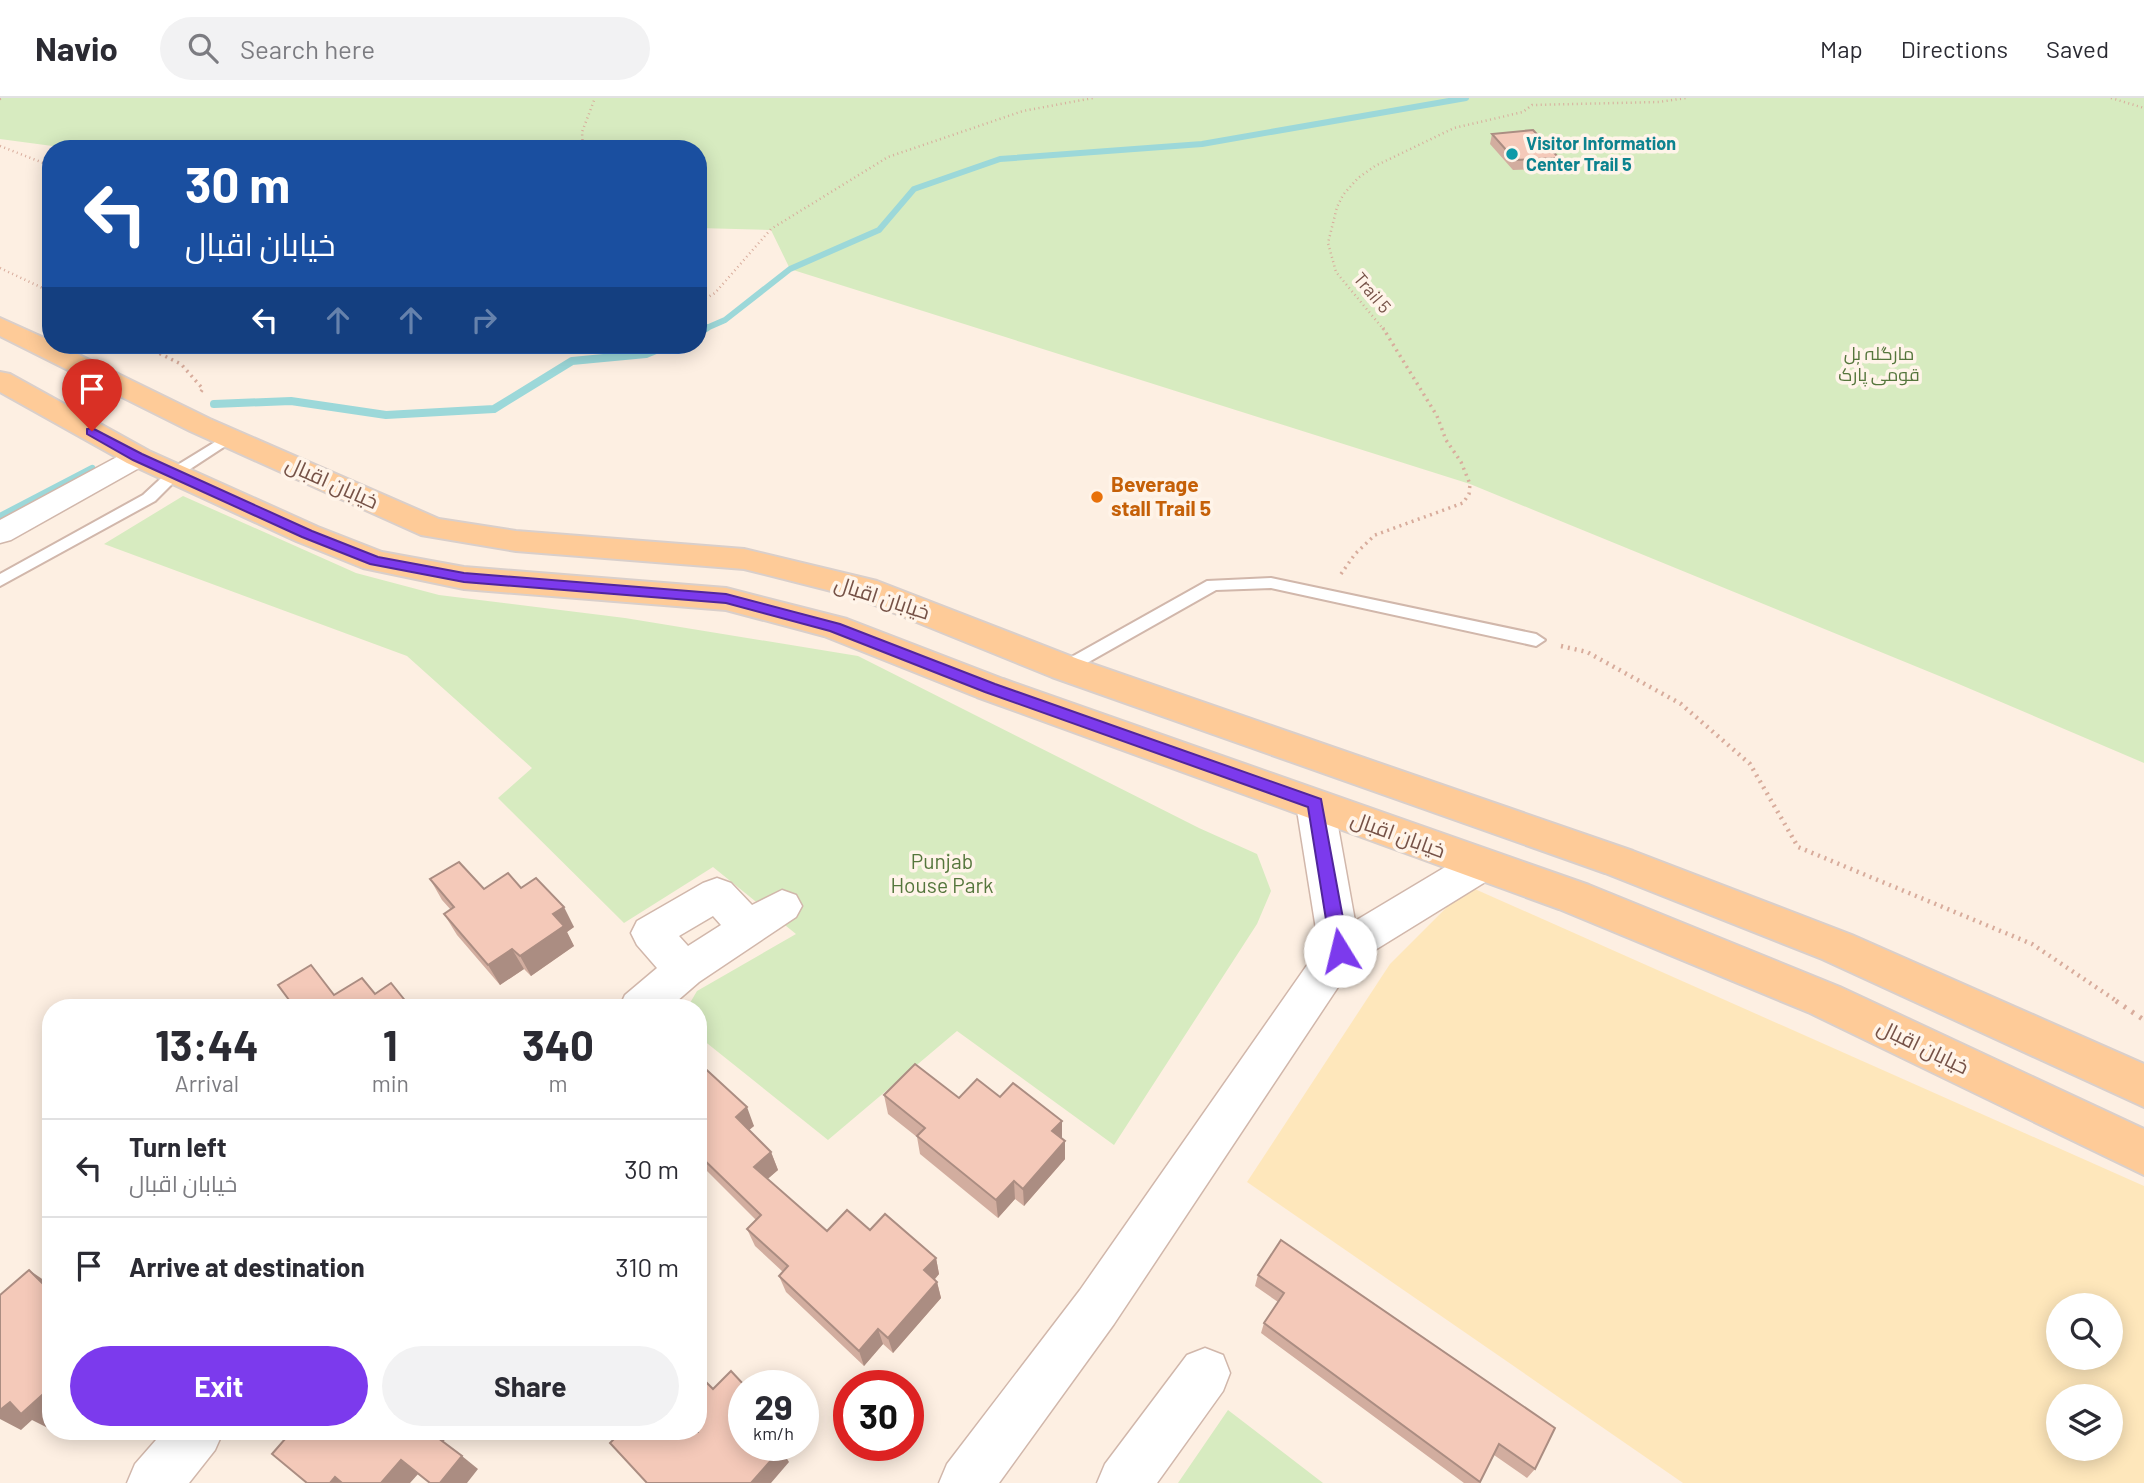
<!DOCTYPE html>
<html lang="en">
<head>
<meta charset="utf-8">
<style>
  body { margin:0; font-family:Barlow,Cairo,sans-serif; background:#f2f2f3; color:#2b2b33; height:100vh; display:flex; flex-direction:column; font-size:26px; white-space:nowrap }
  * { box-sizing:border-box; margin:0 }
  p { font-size:23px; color:#7c7c81 }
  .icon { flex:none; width:38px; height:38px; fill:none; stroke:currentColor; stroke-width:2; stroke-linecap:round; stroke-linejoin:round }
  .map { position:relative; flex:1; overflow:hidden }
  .details { position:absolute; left:42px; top:901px; width:665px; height:441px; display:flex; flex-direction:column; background:#fff; border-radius:28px; box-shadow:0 4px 18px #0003 }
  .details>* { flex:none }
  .hud { position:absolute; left:42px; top:42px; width:665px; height:214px; border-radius:28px; box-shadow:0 4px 18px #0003; background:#1a4fa0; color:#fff; overflow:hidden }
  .buttons { position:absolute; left:2046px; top:1195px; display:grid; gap:14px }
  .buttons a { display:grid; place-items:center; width:77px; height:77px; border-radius:50%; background:#fff; box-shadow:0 4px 18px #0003; font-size:35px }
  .speed { position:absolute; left:728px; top:1272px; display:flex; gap:14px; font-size:35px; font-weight:700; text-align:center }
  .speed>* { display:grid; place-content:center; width:91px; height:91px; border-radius:50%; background:#fff; box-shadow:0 4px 18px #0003; line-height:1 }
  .speed small { font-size:18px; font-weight:400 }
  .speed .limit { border:10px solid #d22; background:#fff; color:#111 }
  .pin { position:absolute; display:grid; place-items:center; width:60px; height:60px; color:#fff; margin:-72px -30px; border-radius:50% 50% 50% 0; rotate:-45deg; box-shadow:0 0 7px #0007 }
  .pin .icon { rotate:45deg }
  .me { position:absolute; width:77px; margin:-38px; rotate:351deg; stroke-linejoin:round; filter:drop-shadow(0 0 5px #0008) }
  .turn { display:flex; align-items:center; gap:24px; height:147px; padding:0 28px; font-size:32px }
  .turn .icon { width:91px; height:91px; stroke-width:2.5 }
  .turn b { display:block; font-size:49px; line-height:60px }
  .lanes { display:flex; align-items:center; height:66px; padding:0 28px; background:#0003; justify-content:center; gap:35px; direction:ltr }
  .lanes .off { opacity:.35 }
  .eta { display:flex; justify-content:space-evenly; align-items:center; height:119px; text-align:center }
  .eta b { font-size:42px; font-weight:700; line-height:49px }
  .button { display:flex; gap:14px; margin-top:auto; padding:14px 28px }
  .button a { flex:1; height:80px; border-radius:42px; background:#7c3aed; color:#fff; font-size:28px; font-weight:700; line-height:80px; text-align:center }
  .button a+a { background:#f2f2f3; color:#2b2b33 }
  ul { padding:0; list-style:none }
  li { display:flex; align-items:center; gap:21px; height:98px; padding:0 28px; border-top:2px solid #e1e1e2 }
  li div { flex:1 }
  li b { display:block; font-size:26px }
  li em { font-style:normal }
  header { display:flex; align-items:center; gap:42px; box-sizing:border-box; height:98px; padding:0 35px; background:#fff; border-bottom:2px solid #e1e1e2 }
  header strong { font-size:33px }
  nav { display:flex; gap:38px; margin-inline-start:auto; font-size:24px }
  .search { width:490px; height:63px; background:#f2f2f3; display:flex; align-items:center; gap:18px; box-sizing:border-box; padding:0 24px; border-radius:38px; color:#7c7c81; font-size:26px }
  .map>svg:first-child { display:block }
  .green { fill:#d7ebc0 }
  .sand { fill:#fee7bb; fill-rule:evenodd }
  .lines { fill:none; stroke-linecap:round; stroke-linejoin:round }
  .stream-far1 { stroke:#9cd8d9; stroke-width:6 }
  .stream { stroke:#9cd8d9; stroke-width:8 }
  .lane-casing { stroke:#d1b7ab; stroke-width:4 }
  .street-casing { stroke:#d1b7ab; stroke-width:3 }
  .primary-casing { stroke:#d9cfcb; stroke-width:4 }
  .path-far3 { stroke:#d8ac9c; stroke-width:2.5; stroke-dasharray:1 3.5; stroke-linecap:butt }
  .path-far2 { stroke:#d8ac9c; stroke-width:3.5; stroke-dasharray:2 4.5; stroke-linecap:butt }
  .path-far1 { stroke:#d8ac9c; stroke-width:4.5; stroke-dasharray:2 5; stroke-linecap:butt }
  .path { stroke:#d8ac9c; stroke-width:5; stroke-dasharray:2.5 7; stroke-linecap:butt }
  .lane { fill:#fff; fill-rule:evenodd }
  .street { fill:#fff; fill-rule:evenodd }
  .primary { fill:#fecb98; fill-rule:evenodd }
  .wall { fill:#d2ad9f }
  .shaded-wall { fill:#ab8d82 }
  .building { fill:#f4c9b9; stroke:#ab8d82; stroke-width:2 }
  .route { fill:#7c3aed; stroke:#51269a; stroke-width:2 }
  .culture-dot { fill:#0f9aa8; stroke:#fff4e9; stroke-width:2.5 }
  .food-dot { fill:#e8710a; stroke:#fff4e9; stroke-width:2.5 }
  .labels { text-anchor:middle; stroke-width:7; stroke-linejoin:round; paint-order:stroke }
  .far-culture-label { font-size:18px; font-weight:bold; fill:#0d838f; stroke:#fff4e9; text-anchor:start }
  .far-street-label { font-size:18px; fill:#765247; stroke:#fff4e9 }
  .far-park-label { font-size:18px; fill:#55763c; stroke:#fff4e9 }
  .street-label { font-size:21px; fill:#765247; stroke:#fff4e9 }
  .food-label { font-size:21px; font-weight:bold; fill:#c56008; stroke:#fff4e9; text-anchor:start }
  .park-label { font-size:21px; fill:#55763c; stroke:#fff4e9 }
</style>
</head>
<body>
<header>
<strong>Navio</strong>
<div class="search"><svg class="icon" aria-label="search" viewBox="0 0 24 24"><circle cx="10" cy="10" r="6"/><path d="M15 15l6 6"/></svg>Search here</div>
<nav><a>Map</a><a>Directions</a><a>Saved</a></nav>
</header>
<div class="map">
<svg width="2144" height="1385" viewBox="0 0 2144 1385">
  <rect width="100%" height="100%" fill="#fdefe2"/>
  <path class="green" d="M0 0H2144V665L1954 584 1470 386 790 171 771 132 698 130V51H75L0 41Z
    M183 398 356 475 439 497 625 520 858 558 1199 730 1257 756 1271 793 1257 826 1114 1047 957 933 828 1042 698 938V910H687L697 893 796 836 713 769 624 825 498 700 532 670 407 558 104 446Z
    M1228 1312 1323 1385H1178Z"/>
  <path class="sand" d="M1468 788 2144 1088V1385H1683L1247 1084 1390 866ZM2058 1208H2110V1260H2058ZM2058 1298H2110V1351H2058Z"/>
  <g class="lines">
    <path class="stream-far1" d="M702 232 725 222 790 171 879 132 914 91 1000 61 1202 46 1466 0"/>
    <path class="stream" d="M698 234 706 230
      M214 306 291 303 386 317 494 311 572 263 646 256 668 247
      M0 419 92 371"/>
    <g class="lane-casing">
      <path id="lane" d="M228 336 233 337 235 340 233 343 181 377 155 403 0 488V476L143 397 171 371Z
        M1271 480 1536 536 1545 542 1536 548 1271 490 1216 492 1071 574 1065 576 1056 570 1059 566 1207 483Z"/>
    </g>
    <g class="street-casing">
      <path id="street" d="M138 350 148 353 152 359 148 365 11 442 0 445V422L128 353Z
        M1315 692 1328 696 1334 706 1355 823 1467 756 1481 752 1495 756 1500 767 1495 778 1354 865 1114 1226 999 1385H939L947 1366 1080 1192 1319 850 1296 706 1302 696Z
        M717 780 731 785 752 807 782 792 796 797 802 808 796 819 699 884 669 910H619L625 897 657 870 637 847 631 835 637 823 703 785ZM713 818 721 827 688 848 679 838Z
        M1205 1250 1223 1257 1230 1275 1223 1293 1157 1385H1097L1105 1366 1187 1257Z
        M163 1334H223L215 1352 189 1385H127L135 1366Z"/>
    </g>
    <g class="primary-casing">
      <path id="primary" d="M0 220 51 243V247H59L210 321 439 421 516 433 744 451 877 483 1078 561 1633 753 1852 837 2144 966V1009L1822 861 1605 775 1052 579 855 499 744 471 516 453 421 437 190 333 0 238Z
        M0 274 10 276 149 353 318 429 382 454 464 469 726 490 847 521 1003 581 1589 787 1840 889 2144 1031V1077L1810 915 1559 811 977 599 824 538 726 512 464 491 363 470 296 443 127 365 0 294Z"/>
    </g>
    <path class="path-far3" d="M2111 0 2144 10
      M0 1 4 0
      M0 48 51 68
      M583 51 582 34 595 0
      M0 170 51 194
      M698 205 715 195 771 131 888 59 1023 13 1093 0
      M1384 232 1336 174 1328 145 1337 109 1343 97 1358 80 1375 68 1454 30 1523 14 1532 7 1659 4 1686 0"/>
    <path class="path-far2" d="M142 247 181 266 203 291 199 296
      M1341 476 1355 456 1375 437 1463 405 1469 396 1470 386 1461 364 1446 342 1437 318 1383 230"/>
    <path class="path-far1" d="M1561 548 1587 554 1681 606 1750 666 1798 749 2032 846 2118 904"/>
    <path class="path" d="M2116 903 2144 922"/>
    <use href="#lane" class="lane"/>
    <use href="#street" class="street"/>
    <use href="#primary" class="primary"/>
  </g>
  <path class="wall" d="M1492 36 1559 60 1556 70 1513 72 1490 46Z
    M430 781 484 791 521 790 574 829 567 834 574 848 531 878 524 871 500 887 457 837 444 816 451 812 442 802Z
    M698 964 754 1028 749 1032 771 1054 778 1072 767 1081 827 1133 870 1132 936 1160 939 1176 935 1181 937 1184 941 1200 893 1255 883 1246 864 1268 786 1194 779 1178 783 1174 755 1148 747 1131 756 1122 707 1073 698 1081Z
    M884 997 959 1000 1000 999 1062 1023V1041L1065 1061 1024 1108 1015 1101 998 1120 920 1056 917 1039 888 1016Z
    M1258 1177 1535 1371 1527 1380 1494 1357 1479 1385H1464L1261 1235 1264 1225 1278 1204 1255 1188Z"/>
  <path class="shaded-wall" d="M564 809 574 829 567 834 574 848 531 878 520 858 553 816Z
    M512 851 524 871 500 887 488 867Z
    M747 1009 754 1028 743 1037 736 1019Z
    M1062 1023V1041L1052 1033Z
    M1065 1043V1061L1024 1108 1023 1091Z
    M771 1054 778 1072 761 1087 754 1069Z
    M699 1055 707 1073 698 1081V1056Z
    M1014 1083 1015 1101 998 1120 996 1102Z
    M936 1160 939 1176 928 1189 924 1172Z
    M29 1172 51 1187H44Z
    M937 1184 941 1200 893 1255 888 1240Z
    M878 1231 883 1246 864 1268 859 1253Z
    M51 1289V1327L48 1330 32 1322 21 1332 0 1321V1312L10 1304Z
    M430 1334H452L443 1344Z
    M781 1351 789 1364 771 1385H751Z
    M462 1358 478 1371 467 1385H440Z
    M401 1362 419 1375 410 1385H381Z
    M335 1379 344 1385H330Z"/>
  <path class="building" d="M1533 32 1559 60 1515 62 1492 36Z
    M459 764 484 791 508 775 521 790 536 780 564 809 553 816 564 828 520 858 512 851 488 867 444 816 454 809 430 781Z
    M311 867 334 897 362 880 375 896 391 885 411 910H295L278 887Z
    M698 964 747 1009 736 1019 771 1054 754 1069 827 1133 847 1112 870 1132 885 1116 936 1160 924 1172 937 1184 888 1240 878 1231 859 1253 779 1178 788 1168 747 1131 761 1117 698 1056Z
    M915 966 959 1000 977 981 1000 999 1013 985 1062 1023 1052 1033 1065 1043 1023 1091 1014 1083 996 1102 917 1038 925 1030 884 997Z
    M1281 1142 1555 1330 1535 1371 1499 1346 1480 1384 1264 1225 1284 1195 1258 1177Z
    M29 1172 44 1187 51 1181V1289L21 1316 10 1304 0 1312V1197Z
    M731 1273 745 1288H744V1348H777L781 1351 751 1385H647L610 1345 621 1334H698V1276L713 1291Z
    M277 1334H430L462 1358 440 1385H430L401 1362 381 1385H342L335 1379 330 1385H307L272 1356 286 1340Z"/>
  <path class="route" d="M92 330 142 356 312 433 378 459 464 475 726 496 840 526 995 586 1321 701 1349 853 1346 858 1340 861 1334 858 1331 853 1308 709 985 594 830 533 726 505 464 484 370 466 302 439 133 362 87 336V331Z"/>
  <circle class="culture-dot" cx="1512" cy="56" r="7"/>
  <circle class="food-dot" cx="1097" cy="399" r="7"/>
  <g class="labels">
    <g class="far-culture-label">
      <text x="1526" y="52">Visitor Information<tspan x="1526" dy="21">Center Trail 5</tspan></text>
    </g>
    <g class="far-street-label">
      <text transform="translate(1372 195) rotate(50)" y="6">Trail 5</text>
    </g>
    <g class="far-park-label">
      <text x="1879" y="262">مارگلہ ہل<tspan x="1879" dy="21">قومی پارک</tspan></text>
    </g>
    <g class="street-label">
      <text transform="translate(332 385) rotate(24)" y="7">خیابان اقبال</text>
      <text transform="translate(882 500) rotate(18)" y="7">خیابان اقبال</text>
      <text transform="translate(1398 737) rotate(20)" y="7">خیابان اقبال</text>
      <text transform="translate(1923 949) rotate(26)" y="7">خیابان اقبال</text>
    </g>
    <g class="food-label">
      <text x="1111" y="394">Beverage<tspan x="1111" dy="24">stall Trail 5</tspan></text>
    </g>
    <g class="park-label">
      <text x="942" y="771">Punjab<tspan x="942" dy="24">House Park</tspan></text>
    </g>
  </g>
</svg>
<div class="buttons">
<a><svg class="icon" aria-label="search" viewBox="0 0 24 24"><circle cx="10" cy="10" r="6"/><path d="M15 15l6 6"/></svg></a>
<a><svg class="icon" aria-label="layers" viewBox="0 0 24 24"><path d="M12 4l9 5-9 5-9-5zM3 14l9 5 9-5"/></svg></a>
</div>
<div class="speed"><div>29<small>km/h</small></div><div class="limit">30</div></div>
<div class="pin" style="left:92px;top:333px;background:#d93025"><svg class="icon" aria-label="arrive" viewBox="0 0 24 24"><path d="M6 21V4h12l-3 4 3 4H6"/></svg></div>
<svg class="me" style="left:1340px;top:853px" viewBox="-20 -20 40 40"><circle r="19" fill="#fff"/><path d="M0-13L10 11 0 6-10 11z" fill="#7c3aed"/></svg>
<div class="hud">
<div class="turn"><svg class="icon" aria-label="left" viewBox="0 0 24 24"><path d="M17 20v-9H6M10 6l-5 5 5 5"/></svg><div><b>30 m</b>خیابان اقبال</div></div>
<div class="lanes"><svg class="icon" aria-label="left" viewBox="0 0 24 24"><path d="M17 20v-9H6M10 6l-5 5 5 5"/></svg><svg class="icon off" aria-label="ahead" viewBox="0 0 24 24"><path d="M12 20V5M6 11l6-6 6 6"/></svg><svg class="icon off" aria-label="ahead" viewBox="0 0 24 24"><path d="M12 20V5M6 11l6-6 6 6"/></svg><svg class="icon off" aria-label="right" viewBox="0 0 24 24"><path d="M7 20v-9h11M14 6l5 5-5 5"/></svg></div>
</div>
<section class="details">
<div class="eta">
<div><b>13:44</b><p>Arrival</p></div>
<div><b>1</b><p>min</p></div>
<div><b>340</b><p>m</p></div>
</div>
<ul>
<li><svg class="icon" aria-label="left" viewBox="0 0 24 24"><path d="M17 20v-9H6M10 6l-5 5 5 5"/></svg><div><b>Turn left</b><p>خیابان اقبال</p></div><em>30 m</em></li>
<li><svg class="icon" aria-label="arrive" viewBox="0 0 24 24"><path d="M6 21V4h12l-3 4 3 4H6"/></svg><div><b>Arrive at destination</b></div><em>310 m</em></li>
</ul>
<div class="button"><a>Exit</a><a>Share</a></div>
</section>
</div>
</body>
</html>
